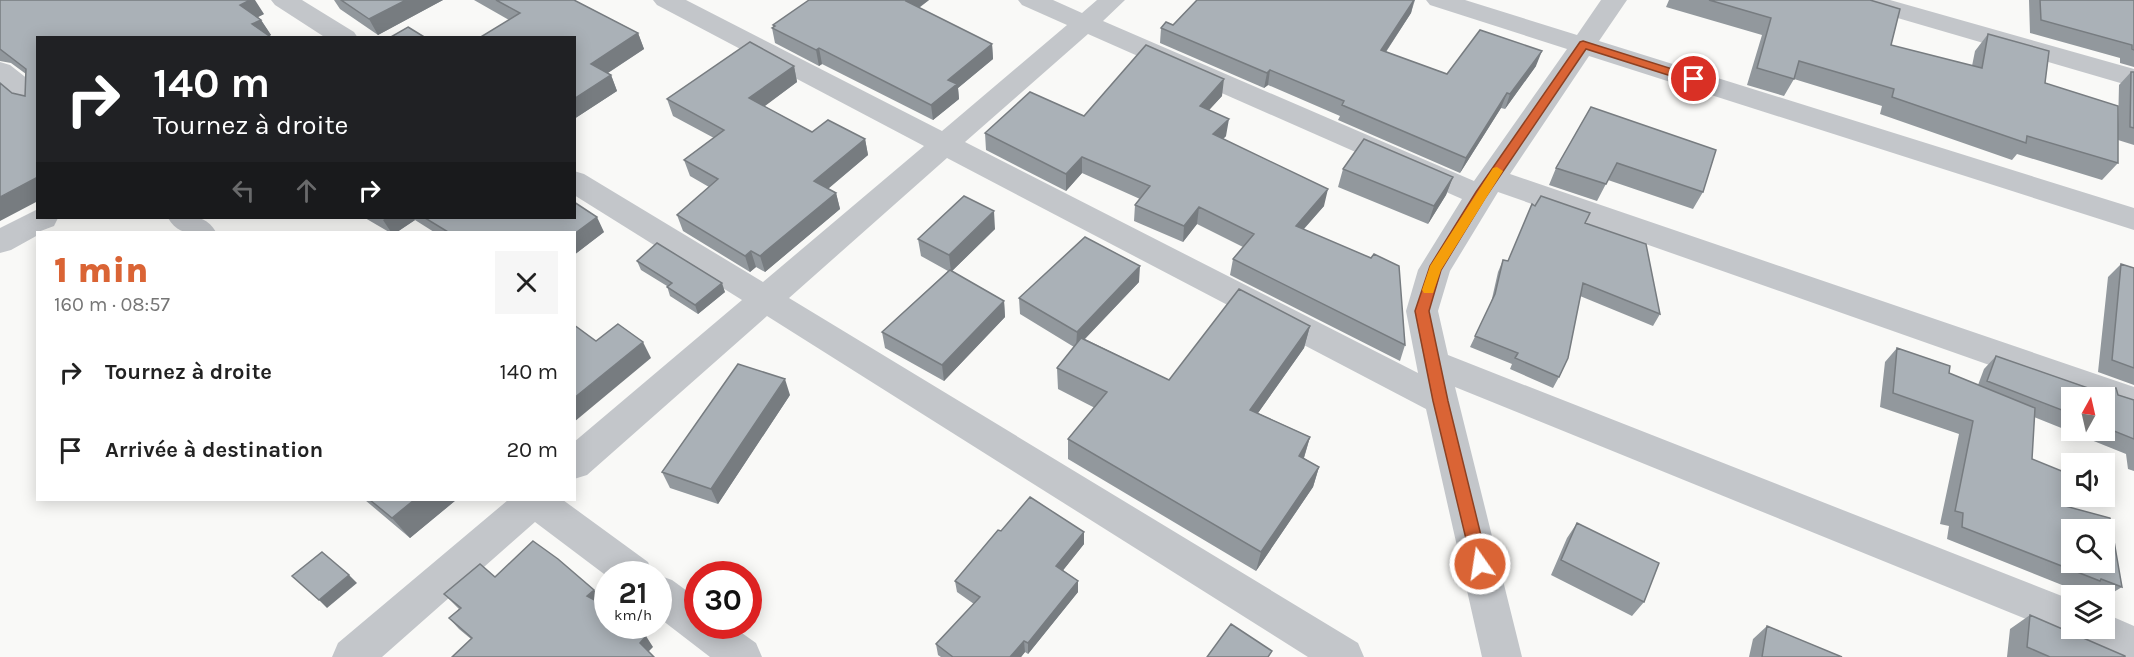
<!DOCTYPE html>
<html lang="fr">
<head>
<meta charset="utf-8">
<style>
  body { margin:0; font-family:Karla,sans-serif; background:#f6f6f6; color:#222; height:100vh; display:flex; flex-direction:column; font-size:22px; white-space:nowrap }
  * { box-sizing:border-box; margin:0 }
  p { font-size:20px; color:#767676 }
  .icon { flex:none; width:33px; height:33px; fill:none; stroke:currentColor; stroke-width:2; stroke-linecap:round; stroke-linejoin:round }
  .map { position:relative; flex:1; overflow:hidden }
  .sheet { position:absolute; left:36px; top:231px; width:540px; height:270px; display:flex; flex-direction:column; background:#fff; border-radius:0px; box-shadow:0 3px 15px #0003 }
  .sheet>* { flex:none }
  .hud { position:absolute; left:36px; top:36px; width:540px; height:183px; border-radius:0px; box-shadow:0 3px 15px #0003; background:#202124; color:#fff; overflow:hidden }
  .needle { width:39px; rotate:8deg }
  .controls { position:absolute; left:2061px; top:387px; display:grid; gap:12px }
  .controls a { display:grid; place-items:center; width:54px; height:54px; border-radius:0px; background:#fff; box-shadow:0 3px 15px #0003; font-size:30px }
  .speed { position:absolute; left:594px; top:561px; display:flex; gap:12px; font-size:30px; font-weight:700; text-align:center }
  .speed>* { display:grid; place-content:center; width:78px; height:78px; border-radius:50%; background:#fff; box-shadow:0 3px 15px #0003; line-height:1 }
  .speed small { font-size:15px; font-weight:400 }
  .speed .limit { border:9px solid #d22; background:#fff; color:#111 }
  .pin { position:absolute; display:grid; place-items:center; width:51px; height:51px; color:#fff; margin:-26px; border:3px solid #fff; border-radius:50%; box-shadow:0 2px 6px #0007 }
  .me { position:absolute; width:66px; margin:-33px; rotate:347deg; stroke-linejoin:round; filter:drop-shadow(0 0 4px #0008) }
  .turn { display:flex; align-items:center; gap:21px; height:126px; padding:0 18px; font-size:27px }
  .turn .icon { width:78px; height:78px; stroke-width:2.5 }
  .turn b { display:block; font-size:42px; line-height:51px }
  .lanes { display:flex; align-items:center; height:57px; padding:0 18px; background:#0003; justify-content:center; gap:30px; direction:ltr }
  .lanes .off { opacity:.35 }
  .round { display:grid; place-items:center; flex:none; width:63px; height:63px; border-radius:0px; background:#f6f6f6 }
  .headline { display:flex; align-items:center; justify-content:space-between; height:102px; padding:0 18px }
  h1 { font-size:36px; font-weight:800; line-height:45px; color:#da6435 }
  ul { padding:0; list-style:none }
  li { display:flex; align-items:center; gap:18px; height:78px; padding:0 18px }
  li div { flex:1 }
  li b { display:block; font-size:22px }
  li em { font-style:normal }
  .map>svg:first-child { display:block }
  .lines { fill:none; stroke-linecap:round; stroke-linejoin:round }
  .minor { fill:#c3c6ca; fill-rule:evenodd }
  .wall { fill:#92989d; fill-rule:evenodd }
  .shaded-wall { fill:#777c80 }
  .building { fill:#aab1b7; stroke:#777c80; stroke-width:1.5; fill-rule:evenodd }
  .route { fill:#da6435; stroke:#8e4122; stroke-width:1.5 }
  .slow { fill:#f59e0b }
</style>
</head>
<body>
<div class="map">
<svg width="2134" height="657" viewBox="0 0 2134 657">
  <rect width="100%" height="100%" fill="#f9f9f7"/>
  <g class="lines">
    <path class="minor" d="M271 0H302L354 32 358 38H326L275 5Z
      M653 0H686L942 131 1067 25 1022 5 1018 0H1053L1082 13 1097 0H1125L1103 21 1474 181 1567 49 1430 5 1426 0H1465L1577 35 1601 0H1627L1599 41 2134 208V230L1589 56 1510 174 2134 387V415L2104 405V398H2083L1498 192 1450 271 1438 311 1448 355 2072 600V628H2104V613L2134 626V657H2116L2080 641 2077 635 2072 638 2058 632 1455 387 1522 657H1482L1426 409 947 158 789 298 1358 643 1364 657H1308L767 316 587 475 574 479V442L742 300 574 195V171L584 174 763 282 924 146 657 5ZM1088 34 1462 199 1418 270 1406 311 1418 373 965 142Z
      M1849 0H1890L2134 69V87L1853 5Z
      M0 62 10 65 38 87V110L28 107 0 85Z
      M38 209V218H58L54 226 38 232V235L11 250 0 253V228Z
      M168 218C187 216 205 213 216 232 197 234 179 237 168 218Z
      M508 500H563L648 562 653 574H608V577L535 522 382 657H332L338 643Z
      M658 575 672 580 698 599V626H732L756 643 762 657H710L658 617Z"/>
  </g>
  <path class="wall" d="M0 0 264 14 258 17 261 20 271 35 38 38V201L12 93 25 96 26 74 11 63 0 61Z
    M334 0H443L378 35 340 9Z
    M474 0H574L638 33 644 49 608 73 611 75 617 91 574 119V38L509 20Z
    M929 0 919 8 992 44 993 59 958 88 959 99 933 120 822 64 819 66 775 43 772 28 773 27V25Z
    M1197 0H1415L1411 13 1386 52 1447 74 1536 66 1505 109 1501 108 1460 173 1338 120 1340 116 1268 85 1264 88 1160 43 1161 28 1173 25Z
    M1669 0H1870L1891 45 1972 66 1975 51 1988 34 2045 83 2118 126 2119 85 2131 72H2134V145L2118 140V163L2102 180 2017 154 2012 160 1880 114 1882 106 1794 79 1784 96 1747 85 1762 35 1666 7Z
    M2029 0H2134V67L2120 63V58L2030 33Z
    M794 66 797 82 764 106 812 132 865 139 868 155 828 189 836 193 840 209 765 272 756 267 750 272 683 231 677 215 709 187 690 176 684 160 714 138 673 116 667 99Z
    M1222 96 1209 110 1226 136 1223 139 1324 206 1304 229 1405 345 1400 361 1230 275 1233 259 1243 247 1197 224 1183 242 1134 221 1135 205 1140 199 1082 173 1066 191 986 150 985 133 1084 116Z
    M1591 107 1703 192 1693 209 1608 180 1597 201 1549 185 1556 168Z
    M1343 169 1453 177 1446 195 1428 224 1338 187Z
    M365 218H574L604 232 574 255V232H434L415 220 397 232H389Z
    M1586 223 1660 314 1653 326 1580 296 1559 377 1553 388 1510 369 1512 364 1470 347 1491 303 1498 272 1503 260 1507 261Z
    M995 229 952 271 1004 301 1005 317 944 381 885 348 882 332 948 271 921 256 918 239Z
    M637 261 725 292 698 314 670 296 667 286 641 270Z
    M2121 264 2134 268V385L2098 372 2108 277Z
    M1139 282 1085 339 1169 380 1310 326 1304 348 1258 413 1310 437 1304 458 1319 467 1313 487 1256 571 1068 459V439L1095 408 1058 389 1057 368 1074 347 1020 314 1019 298Z
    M1897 348 1949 373 1978 385 1984 369 1996 356 2103 393 2109 388 2118 395 2134 400V471L2128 469 2126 454 2034 417 2032 459 2122 587 2104 598V596H2095L2084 591 2082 593 1947 539 1949 526 1940 524 1959 434 1880 407 1885 362ZM2072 398H2104V430H2072Z
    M790 395 718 504 670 488 662 472Z
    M365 500H456L410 538Z
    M1577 523 1644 602 1632 616 1551 575 1567 538Z
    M1001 531 1084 532V544L1063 570 1078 581V592L1028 654 1025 652 1021 657H941L938 655 936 644 974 604 957 592 955 581Z
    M495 577 594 590 601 601 599 603 608 626 653 647 471 639 459 629 449 618 459 609 444 594Z
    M2030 615 2125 657H2007L2010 629Z
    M1767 626 1842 657H1749L1753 639Z"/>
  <path class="shaded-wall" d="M250 0H255L264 14 250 21 240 5Z
    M406 0H443L378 35 369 19Z
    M907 0H929L907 16 906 1Z
    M1414 0 1411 13 1377 65 1381 50Z
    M261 20 271 35 267 38 252 24Z
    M638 33 644 49 597 80 591 64Z
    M992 44 993 59 958 88 959 99 933 120 931 105 948 80Z
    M819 48 822 64 819 66 816 50Z
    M1542 51 1536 66 1505 109 1510 94Z
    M794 66 797 82 753 115 749 98Z
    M1270 70 1268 85 1264 88 1267 73Z
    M611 75 617 91 574 119V99Z
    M1224 79 1222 96 1198 122 1200 106Z
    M1507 93 1501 108 1460 173 1466 158Z
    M1229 119 1226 136 1210 151 1213 134Z
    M865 139 868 155 818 197 814 181Z
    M1082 157V173L1066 191V174Z
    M38 177V201L0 221V197Z
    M1453 177 1446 195 1428 224 1434 206Z
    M1328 189 1324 206 1292 242 1296 226Z
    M836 193 840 209 765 272 760 256Z
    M1199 207 1197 224 1183 242 1184 226Z
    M994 211 995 229 951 272 949 255Z
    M597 217 604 232 574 255V234Z
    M386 218H413L415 220 397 232H391L383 220Z
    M751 251 756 267 750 272 745 256Z
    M1140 266 1139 282 1076 348 1077 332Z
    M722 283 725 292 698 314 695 305Z
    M1004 301 1005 317 944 381 942 365Z
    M1310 326 1304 348 1246 430 1250 410Z
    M643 342 651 358 574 422V398Z
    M785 379 790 395 718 504 711 489Z
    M1310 437 1304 457 1293 476 1299 456Z
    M1319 467 1313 487 1256 571 1261 552Z
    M414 500H456L410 538 392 518Z
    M1084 532V544L1057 578 1056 566Z
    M349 575 357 583 327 608 319 600Z
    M1078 581V592L1028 654V643Z
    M594 590 601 601 595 607 587 596Z
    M646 636 653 647 647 653 640 643Z
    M1024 641 1025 652 1021 657H1010Z"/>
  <path class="building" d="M0 0H250L240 5 261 20 252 24 272 38H38V177L0 197V83L12 93 25 96 26 69 0 49Z
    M341 0H406L369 19Z
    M496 0H574L638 33 591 64 611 75 574 99V38H479L520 13Z
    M809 0H907L906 1 992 44 948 80 957 84 931 105 819 48 816 50 772 28 775 26 773 25Z
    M1197 0H1414L1381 50 1447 74 1480 30 1542 51 1510 94 1507 93 1466 158 1342 105 1344 101 1270 70 1267 73 1161 28 1166 22 1173 25Z
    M1709 0H1870L1900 9 1891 45 1982 68 1988 34 2049 51 2045 83 2118 106V163L2027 136 2026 143 1892 97 1894 89 1799 61 1794 79 1757 68 1771 18Z
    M2040 0H2134V50L2132 49V45L2041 20Z
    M408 27 426 38H389Z
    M750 42 794 66 749 98 812 132 828 120 865 139 814 181 836 193 760 256 751 251 745 256 677 215 718 179 684 160 724 130 667 99Z
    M1146 45 1224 79 1200 106 1229 119 1213 134 1328 189 1296 226 1371 258 1374 254 1399 266 1405 345 1233 259 1254 234 1199 207 1184 226 1135 205 1150 186 1082 157 1066 174 985 133 1030 92 1084 116Z
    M2131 72H2134V128L2130 127Z
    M1591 107 1716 150 1703 192 1617 163 1606 184 1556 168Z
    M1364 139 1453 177 1434 206 1343 169Z
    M964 196 994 211 949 255 918 239Z
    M1541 196 1590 213 1585 223 1646 244 1660 314 1583 283 1568 358 1559 377 1515 358 1518 353 1475 336 1495 294 1503 260 1508 261 1532 204 1535 206Z
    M574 202 597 217 574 234V232H448L425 218H574Z
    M1085 237 1140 266 1077 332 1019 298Z
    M657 243 722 283 695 305 667 287 672 283 637 261Z
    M2121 264 2134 268V368L2112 360Z
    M950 270 1004 301 942 365 882 332Z
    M1239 289 1310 326 1250 410 1310 437 1299 456 1319 467 1261 552 1068 439 1107 392 1057 368 1081 338 1169 380Z
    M618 324 643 342 574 398V325L596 341Z
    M1897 348 1950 366 1949 373 2035 408 2032 459 2069 474 2065 506 2110 518 2122 587 2101 579 2100 581 1962 527 1963 513 1955 511 1973 421 1893 393ZM2072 530H2104V562H2072Z
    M1996 356 2108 395 2109 388H2116L2118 395 2134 400V439L2104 427V398H2072V414L1987 381Z
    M738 364 785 379 711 489 662 472Z
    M1030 497 1084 532 1056 566 1078 581 1028 643 1024 641 1010 657H953L936 644 980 597 955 581 998 530 1001 531Z
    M370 500H414L392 518Z
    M1577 523 1659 563 1644 602 1561 560Z
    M533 541 558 559 594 590 587 596 608 607V626H631L646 636 640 643 654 657H452L472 638 449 618 461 608 444 594 480 564 495 577Z
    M322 552 349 575 319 600 292 576Z
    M2030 615 2125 656V657H2050L2027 647Z
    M1231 624 1272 651 1268 657H1207Z
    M1767 626 1842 657H1762Z"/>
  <path class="route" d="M1583 41 1698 77 1699 79 1698 82H1690L1586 49 1485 198 1441 270 1429 311 1448 401 1488 564 1485 569 1480 571 1474 569 1472 564 1433 401 1415 311 1430 266 1476 192 1580 42Z"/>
  <path class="slow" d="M1497 167 1503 171 1441 270 1433 293H1424L1422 290 1430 266 1493 168Z"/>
</svg>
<div class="controls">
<a><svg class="needle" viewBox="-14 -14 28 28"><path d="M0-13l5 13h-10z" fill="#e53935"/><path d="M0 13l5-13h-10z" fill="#767676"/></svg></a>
<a><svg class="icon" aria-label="sound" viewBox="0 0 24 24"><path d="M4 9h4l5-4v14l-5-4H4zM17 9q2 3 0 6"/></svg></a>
<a><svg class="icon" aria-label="search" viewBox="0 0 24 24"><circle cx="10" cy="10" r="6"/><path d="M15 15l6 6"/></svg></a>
<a><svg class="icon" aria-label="layers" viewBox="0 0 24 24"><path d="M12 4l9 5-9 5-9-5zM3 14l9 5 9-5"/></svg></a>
</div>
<div class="speed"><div>21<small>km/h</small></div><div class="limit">30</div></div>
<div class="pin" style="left:1694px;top:79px;background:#d93025"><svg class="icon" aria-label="arrive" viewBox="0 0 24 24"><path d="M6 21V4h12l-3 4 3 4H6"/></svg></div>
<svg class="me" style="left:1480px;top:564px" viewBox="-20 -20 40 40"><circle r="17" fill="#da6435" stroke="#fff" stroke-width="3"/><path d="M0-11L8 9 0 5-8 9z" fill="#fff"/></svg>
<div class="hud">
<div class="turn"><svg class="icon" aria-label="right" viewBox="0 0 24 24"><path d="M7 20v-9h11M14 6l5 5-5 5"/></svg><div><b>140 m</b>Tournez à droite</div></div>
<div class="lanes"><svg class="icon off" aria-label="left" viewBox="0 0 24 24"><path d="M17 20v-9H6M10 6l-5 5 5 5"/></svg><svg class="icon off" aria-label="ahead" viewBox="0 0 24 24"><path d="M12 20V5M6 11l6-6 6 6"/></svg><svg class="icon" aria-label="right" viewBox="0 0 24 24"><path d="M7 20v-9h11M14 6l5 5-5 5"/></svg></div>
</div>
<section class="sheet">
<div class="headline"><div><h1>1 min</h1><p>160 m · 08:57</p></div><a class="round"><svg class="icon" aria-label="close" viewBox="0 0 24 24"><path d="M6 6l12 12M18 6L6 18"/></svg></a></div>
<ul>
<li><svg class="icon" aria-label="right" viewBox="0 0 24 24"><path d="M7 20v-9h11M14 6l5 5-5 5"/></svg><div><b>Tournez à droite</b></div><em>140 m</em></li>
<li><svg class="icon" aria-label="arrive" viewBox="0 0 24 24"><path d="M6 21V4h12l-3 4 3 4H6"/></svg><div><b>Arrivée à destination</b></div><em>20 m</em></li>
</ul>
</section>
</div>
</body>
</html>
